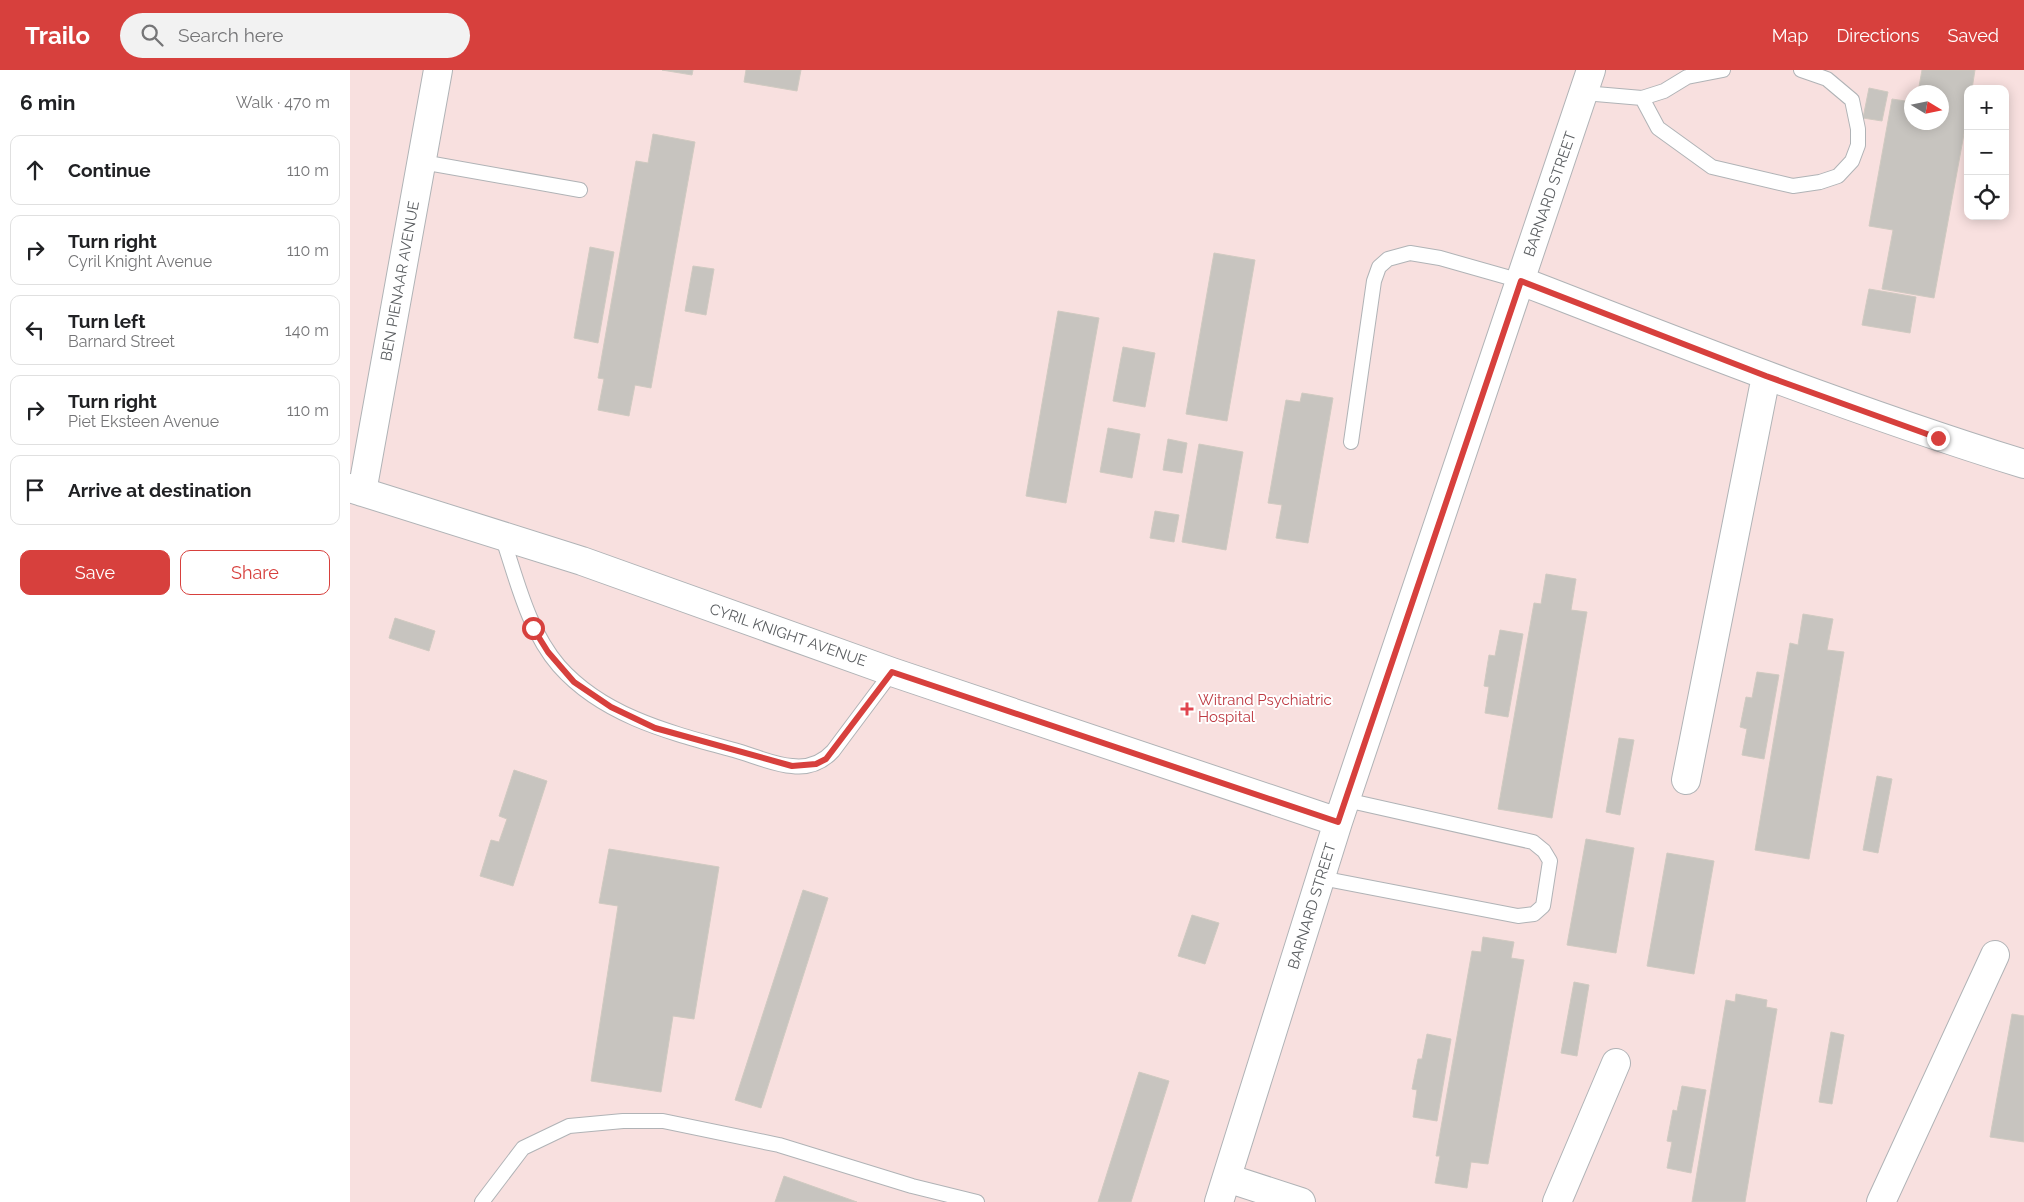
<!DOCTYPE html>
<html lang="en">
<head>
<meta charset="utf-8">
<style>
  :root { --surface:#fff; --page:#f2f2f2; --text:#202124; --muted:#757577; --line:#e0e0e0; --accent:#d7403d }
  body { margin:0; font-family:Raleway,sans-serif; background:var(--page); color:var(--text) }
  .controls { position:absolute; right:15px; top:15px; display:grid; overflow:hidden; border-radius:10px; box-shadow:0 2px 12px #0003 }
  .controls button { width:45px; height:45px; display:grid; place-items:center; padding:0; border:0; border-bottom:1px solid var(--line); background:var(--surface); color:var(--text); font:25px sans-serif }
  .compass { position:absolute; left:1554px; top:15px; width:45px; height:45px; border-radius:50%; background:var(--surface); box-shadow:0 2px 12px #0003; rotate:100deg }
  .stop { position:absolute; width:15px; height:15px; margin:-11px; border:4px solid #d7403d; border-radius:50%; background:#fff }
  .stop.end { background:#d7403d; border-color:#fff; box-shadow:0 1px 5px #0008 }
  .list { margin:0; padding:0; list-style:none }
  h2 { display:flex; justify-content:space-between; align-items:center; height:65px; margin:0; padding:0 20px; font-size:21px }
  h2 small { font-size:16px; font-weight:400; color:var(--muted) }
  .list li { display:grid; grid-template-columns:32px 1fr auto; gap:15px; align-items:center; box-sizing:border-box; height:70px; margin:0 10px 10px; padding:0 10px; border:1px solid var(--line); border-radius:10px }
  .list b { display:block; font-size:19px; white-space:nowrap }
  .list p { margin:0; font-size:16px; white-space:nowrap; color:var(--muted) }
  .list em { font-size:16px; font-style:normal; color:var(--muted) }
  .actions { display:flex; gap:10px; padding:15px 20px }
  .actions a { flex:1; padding:11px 0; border:1px solid var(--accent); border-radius:10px; text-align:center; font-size:18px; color:var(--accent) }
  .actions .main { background:var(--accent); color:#fff }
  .icon { flex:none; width:28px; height:28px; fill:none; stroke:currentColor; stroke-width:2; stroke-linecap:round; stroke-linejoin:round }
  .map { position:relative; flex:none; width:1674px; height:1132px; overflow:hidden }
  header { display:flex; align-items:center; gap:30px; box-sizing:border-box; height:70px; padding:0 25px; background:var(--accent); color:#fff }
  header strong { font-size:24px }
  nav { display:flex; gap:28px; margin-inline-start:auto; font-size:18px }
  .search { width:350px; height:45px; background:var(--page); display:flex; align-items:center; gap:12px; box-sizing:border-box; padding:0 18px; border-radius:28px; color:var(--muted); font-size:19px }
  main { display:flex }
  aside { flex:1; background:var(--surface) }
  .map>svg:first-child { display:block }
  .medical { fill:#f8e0df; fill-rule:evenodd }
  .building { fill:#c7c4bf; stroke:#d0cac1 }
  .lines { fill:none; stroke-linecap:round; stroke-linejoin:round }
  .lane-casing { stroke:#b0b3b6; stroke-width:16 }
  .street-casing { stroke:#b0b3b6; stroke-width:30 }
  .lane { stroke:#fff; stroke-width:14 }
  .street { stroke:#fff; stroke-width:28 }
  .route { stroke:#d7403d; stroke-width:6 }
  .health-dot { fill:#e0444e; stroke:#fff; stroke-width:2 }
  .labels { text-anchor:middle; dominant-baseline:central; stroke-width:4; stroke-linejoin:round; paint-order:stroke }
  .street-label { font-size:15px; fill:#5b5e61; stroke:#fff }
  .health-label { font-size:15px; fill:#be3a42; stroke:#fff; text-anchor:start }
</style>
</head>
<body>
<header>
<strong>Trailo</strong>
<div class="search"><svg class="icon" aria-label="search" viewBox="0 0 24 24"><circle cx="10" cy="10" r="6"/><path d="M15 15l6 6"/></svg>Search here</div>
<nav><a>Map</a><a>Directions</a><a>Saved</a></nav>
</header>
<main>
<aside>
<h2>6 min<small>Walk · 470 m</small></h2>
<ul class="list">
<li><svg class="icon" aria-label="ahead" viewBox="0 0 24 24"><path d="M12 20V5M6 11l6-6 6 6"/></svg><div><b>Continue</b></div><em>110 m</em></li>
<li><svg class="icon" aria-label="right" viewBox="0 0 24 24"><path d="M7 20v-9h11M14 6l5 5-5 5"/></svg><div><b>Turn right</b><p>Cyril Knight Avenue</p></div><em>110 m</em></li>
<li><svg class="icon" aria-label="left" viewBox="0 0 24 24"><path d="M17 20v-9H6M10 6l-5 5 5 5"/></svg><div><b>Turn left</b><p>Barnard Street</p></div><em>140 m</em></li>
<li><svg class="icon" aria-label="right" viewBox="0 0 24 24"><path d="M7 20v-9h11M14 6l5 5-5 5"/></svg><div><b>Turn right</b><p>Piet Eksteen Avenue</p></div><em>110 m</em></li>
<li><svg class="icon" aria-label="arrive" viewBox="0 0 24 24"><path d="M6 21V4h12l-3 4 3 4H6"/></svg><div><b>Arrive at destination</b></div></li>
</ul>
<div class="actions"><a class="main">Save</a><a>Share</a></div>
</aside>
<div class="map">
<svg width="1674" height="1132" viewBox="0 0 1674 1132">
  <rect width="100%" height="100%" fill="#ece9e2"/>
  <!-- medical -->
  <path class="medical" d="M 0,0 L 1674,0 L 1674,1132 L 0,1132 ZM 1618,19 L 1655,19 L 1655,146 L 1618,146 ZM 1562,22 L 1592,22 L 1592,52 L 1562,52 Z"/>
  <!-- building -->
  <path class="building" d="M 312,0 L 343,0 L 342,5 Z
    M 396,0 L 451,0 L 447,21 L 394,12 Z
    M 1572,0 L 1625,0 L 1622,19 L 1618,19 L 1618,42 L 1584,228 L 1532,219 L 1543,160 L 1519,156 L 1542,29 L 1562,32 L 1562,52 L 1592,52 L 1592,22 L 1568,22 Z
    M 1519,18 L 1538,22 L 1532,51 L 1513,48 Z
    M 303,64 L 345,72 L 301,318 L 285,315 L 279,346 L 248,340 L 254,309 L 248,308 L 286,91 L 298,93 Z
    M 240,177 L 264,182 L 248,273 L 224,268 Z
    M 864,183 L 905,190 L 877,351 L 836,344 Z
    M 343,196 L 364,199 L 356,245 L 335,241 Z
    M 1519,219 L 1566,227 L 1560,263 L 1512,255 Z
    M 708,241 L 749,248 L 716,433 L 676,426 Z
    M 773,277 L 805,283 L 795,337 L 763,331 Z
    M 952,323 L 983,328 L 958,473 L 926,468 L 932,435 L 918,433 L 936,330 L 950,332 Z
    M 758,358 L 790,364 L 782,408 L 750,402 Z
    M 818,369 L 837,373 L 832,403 L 813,400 Z
    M 849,374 L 893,382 L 876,480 L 832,472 Z
    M 805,441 L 829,445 L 824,472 L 800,468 Z
    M 1196,504 L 1226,509 L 1221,540 L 1237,542 L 1202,748 L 1148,739 L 1184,533 L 1191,534 Z
    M 1453,544 L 1483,549 L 1477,580 L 1494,582 L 1459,789 L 1405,780 L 1440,573 L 1448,575 Z
    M 45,548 L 85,561 L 79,581 L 39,568 Z
    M 1150,560 L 1173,564 L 1158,647 L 1135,643 L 1139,617 L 1134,616 L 1139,585 L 1145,586 Z
    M 1407,602 L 1429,605 L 1414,689 L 1392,685 L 1397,659 L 1390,657 L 1396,627 L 1402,628 Z
    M 1269,668 L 1284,670 L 1270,745 L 1256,742 Z
    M 164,700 L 197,711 L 163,816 L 130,806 L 141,770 L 149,772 L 157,749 L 149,746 Z
    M 1527,706 L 1542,709 L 1528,783 L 1513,780 Z
    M 1236,769 L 1284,778 L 1266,883 L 1217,875 Z
    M 259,779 L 369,797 L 344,949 L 323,946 L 311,1022 L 241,1011 L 268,836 L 249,833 Z
    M 1317,783 L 1364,791 L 1344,904 L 1297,896 Z
    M 453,820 L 478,828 L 411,1038 L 385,1030 Z
    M 842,845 L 869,853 L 855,894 L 828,886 Z
    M 1133,867 L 1164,872 L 1161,888 L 1174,890 L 1138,1094 L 1121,1092 L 1117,1118 L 1085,1113 L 1090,1086 L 1086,1086 L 1122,881 L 1131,882 Z
    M 1224,912 L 1239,915 L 1227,986 L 1211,983 Z
    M 1386,924 L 1417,930 L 1416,937 L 1427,939 L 1395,1132 L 1342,1132 L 1376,930 L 1385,932 Z
    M 1662,944 L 1674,946 L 1674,1072 L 1640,1067 Z
    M 1481,962 L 1494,965 L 1482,1034 L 1469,1032 Z
    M 1077,964 L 1101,969 L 1087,1051 L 1063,1047 L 1067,1020 L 1062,1019 L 1068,989 L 1072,989 Z
    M 789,1002 L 819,1011 L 781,1132 L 748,1132 Z
    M 1332,1016 L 1356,1020 L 1341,1103 L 1317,1098 L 1322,1072 L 1317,1071 L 1323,1040 L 1327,1041 Z
    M 434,1106 L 507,1132 L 425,1132 Z"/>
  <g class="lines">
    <!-- lane casing -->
    <g class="lane-casing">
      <path id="lane" d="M 1234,23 L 1292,28 L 1314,21 L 1337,7 L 1373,0
        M 1292,28 L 1308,58 L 1362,97 L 1443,116 L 1470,112 L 1488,106 L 1502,91 L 1508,75 L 1508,59 L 1502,30 L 1477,9 L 1451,0
        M 72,92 L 230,120
        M 1001,372 L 1024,211 L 1029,197 L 1038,189 L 1060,183 L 1090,188 L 1171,211
        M 152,466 C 167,510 178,560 209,596 C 254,647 322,663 384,680 C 402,685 424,695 442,696 C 458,698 472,693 483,681 L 542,602
        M 971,808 L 1168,846 L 1184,844 L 1193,836 L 1200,791 L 1194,781 L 1183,772 L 996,730
        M 132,1132 L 173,1078 L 219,1056 L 273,1051 L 313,1051 L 429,1075 L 562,1116 L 627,1132"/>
    </g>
    <!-- street casing -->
    <g class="street-casing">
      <path id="street" d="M 1171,211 C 1338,276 1503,341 1674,394
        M 0,418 L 232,491 L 542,602 L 988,752
        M 12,422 L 88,0
        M 1336,710 L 1416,306
        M 877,1108 L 951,1132
        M 869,1132 L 988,752 L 1241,0
        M 1207,1132 L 1266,993
        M 1531,1132 L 1645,885"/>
    </g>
    <!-- lane -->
    <use href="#lane" class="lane"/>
    <!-- street -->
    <use href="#street" class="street"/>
  </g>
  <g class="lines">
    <!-- route -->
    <path class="route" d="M 183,558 L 198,582 L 224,612 L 261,637 L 305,658 L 442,696 L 466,694 L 476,689 L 542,602 L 988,752 L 1171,211 L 1416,306 L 1588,368"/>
  </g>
  <!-- markers -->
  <path class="health-dot" d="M834.5 631.5h5v5h5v5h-5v5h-5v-5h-5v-5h5z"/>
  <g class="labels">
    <!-- street labels -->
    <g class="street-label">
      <text transform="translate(1200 124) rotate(-71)">BARNARD STREET</text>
      <text transform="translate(50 211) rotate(-80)">BEN PIENAAR AVENUE</text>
      <text transform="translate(438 565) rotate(19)">CYRIL KNIGHT AVENUE</text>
      <text transform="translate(962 836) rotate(-73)">BARNARD STREET</text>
    </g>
    <!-- health labels -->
    <g class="health-label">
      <text x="848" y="630">Witrand Psychiatric<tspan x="848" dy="17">Hospital</tspan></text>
    </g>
  </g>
</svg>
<div class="controls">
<button>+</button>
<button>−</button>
<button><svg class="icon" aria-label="locate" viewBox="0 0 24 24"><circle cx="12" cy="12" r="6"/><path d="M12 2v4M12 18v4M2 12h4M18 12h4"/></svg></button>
</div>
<svg class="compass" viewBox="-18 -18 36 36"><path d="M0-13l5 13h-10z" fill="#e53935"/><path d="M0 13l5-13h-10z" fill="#757577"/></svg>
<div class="stop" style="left:183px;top:558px"></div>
<div class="stop end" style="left:1588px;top:368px"></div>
</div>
</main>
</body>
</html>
